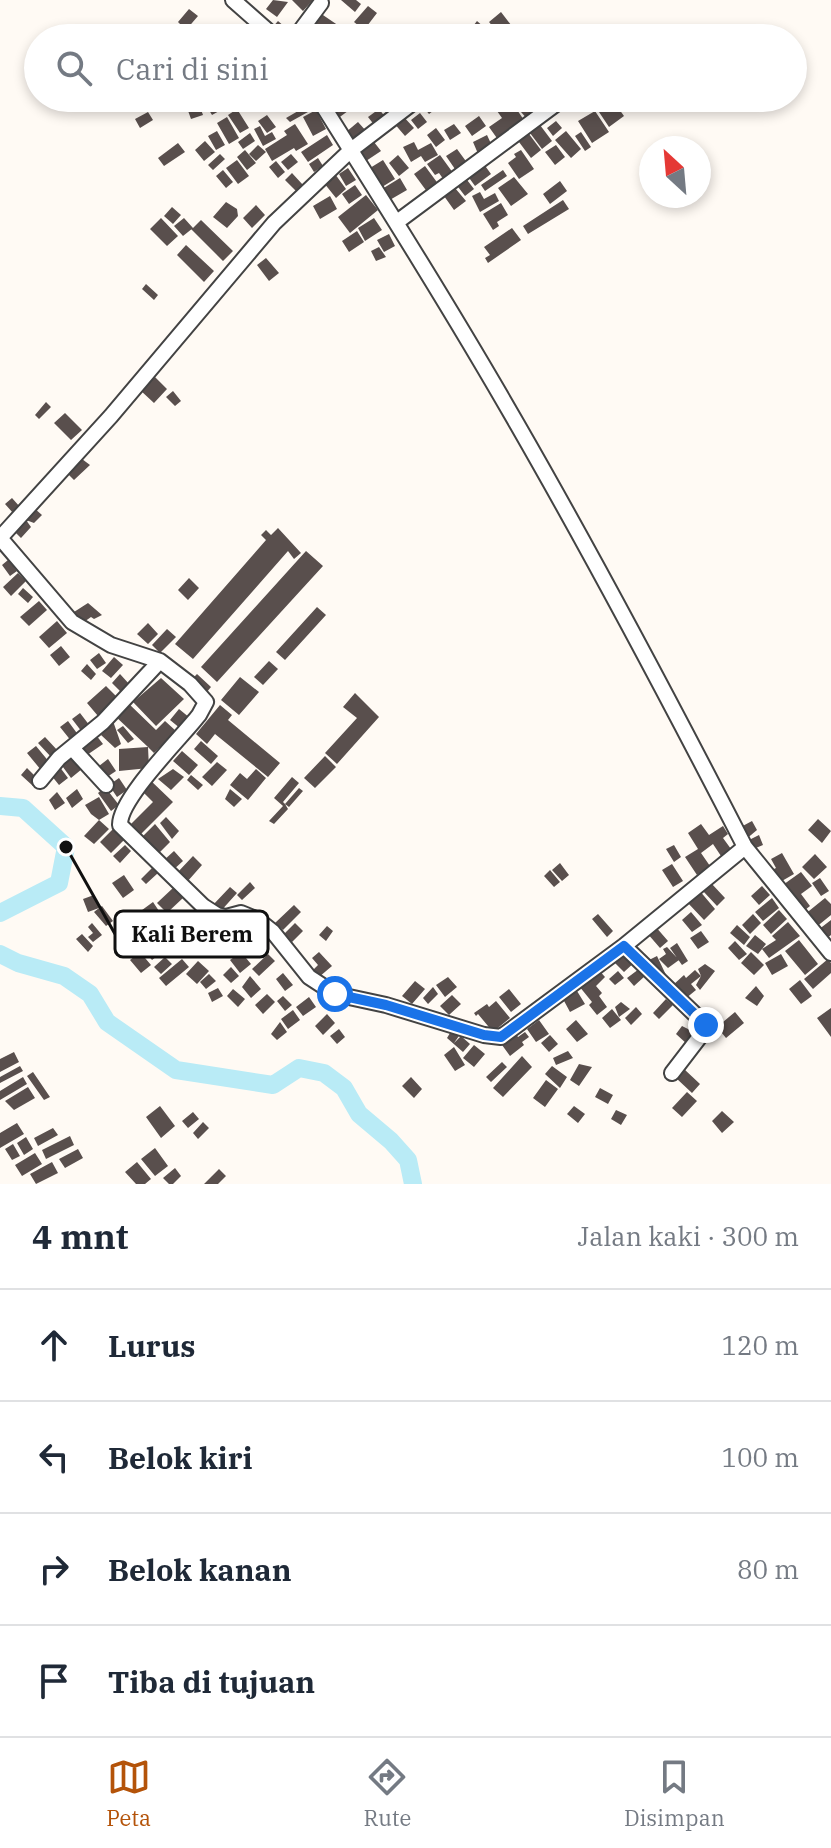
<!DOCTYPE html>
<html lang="id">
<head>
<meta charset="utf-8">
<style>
  :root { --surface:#fff; --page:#f6f6f7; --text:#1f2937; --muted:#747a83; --line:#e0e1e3; --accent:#b45309 }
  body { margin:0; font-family:"IBM Plex Serif",serif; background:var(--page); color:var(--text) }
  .compass { position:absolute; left:639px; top:136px; width:72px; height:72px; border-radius:50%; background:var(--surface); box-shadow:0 4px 12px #0003; rotate:334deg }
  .stop { position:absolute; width:24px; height:24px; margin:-18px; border:6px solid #1a73e8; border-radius:50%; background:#fff }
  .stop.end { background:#1a73e8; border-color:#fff; box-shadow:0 2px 8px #0008 }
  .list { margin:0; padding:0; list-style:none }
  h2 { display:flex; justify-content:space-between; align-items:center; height:104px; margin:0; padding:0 32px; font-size:34px }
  h2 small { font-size:26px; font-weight:400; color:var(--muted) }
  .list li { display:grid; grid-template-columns:52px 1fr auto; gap:24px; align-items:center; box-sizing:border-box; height:112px; padding:0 32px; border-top:2px solid var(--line) }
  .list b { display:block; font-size:30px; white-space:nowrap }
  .list em { font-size:26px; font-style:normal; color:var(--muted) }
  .icon { flex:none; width:44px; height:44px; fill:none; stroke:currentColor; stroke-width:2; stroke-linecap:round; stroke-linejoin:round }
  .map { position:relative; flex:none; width:831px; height:1184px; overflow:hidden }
  .search { position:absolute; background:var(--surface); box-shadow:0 4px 12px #0003; left:24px; right:24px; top:24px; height:88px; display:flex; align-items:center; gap:20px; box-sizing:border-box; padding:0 28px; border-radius:44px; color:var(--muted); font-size:30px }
  .sheet { height:552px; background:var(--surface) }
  nav { display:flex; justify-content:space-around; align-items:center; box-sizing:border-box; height:112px; border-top:2px solid var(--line); background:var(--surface); font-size:22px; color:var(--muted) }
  nav a { display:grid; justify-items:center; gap:4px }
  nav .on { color:var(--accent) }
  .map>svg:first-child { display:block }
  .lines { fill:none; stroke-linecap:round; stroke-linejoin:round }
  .river { stroke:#b9ebf6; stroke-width:18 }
  .building { fill:#594f4d }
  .minor-casing { stroke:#434343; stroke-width:18 }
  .minor { stroke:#fff; stroke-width:14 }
  .route { stroke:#1a73e8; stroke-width:10 }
  .leader { fill:none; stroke:#101010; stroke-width:3 }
  .callout-dot { fill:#101010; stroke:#fff; stroke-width:3 }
  .callout { fill:#fff; stroke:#101010; stroke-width:3 }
  .callout-label { font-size:22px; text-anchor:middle; font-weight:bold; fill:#101010 }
</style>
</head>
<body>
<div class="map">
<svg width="831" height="1184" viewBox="0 0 831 1184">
  <rect width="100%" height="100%" fill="#fffaf4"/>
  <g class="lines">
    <!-- river -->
    <path class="river" d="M 0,806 L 23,808 L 66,847 L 59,883 L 0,913
      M 0,954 L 18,963 L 64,976 L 90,994 L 107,1022 L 176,1070 L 273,1085 L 299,1068 L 324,1073 L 344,1088 L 359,1114 L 391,1141 L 408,1160 L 413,1184"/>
  </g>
  <!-- building -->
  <path class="building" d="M 273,0 L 288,2 L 277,17 L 266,9 Z
    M 292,0 L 313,0 L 303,11 Z
    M 341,0 L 356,0 L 361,4 L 355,12 Z
    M 368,6 L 377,13 L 364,30 L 354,22 Z
    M 189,9 L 198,16 L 186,30 L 178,22 Z
    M 501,12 L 511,25 L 499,34 L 489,22 Z
    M 320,13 L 342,28 L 336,38 L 315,38 L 321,29 L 313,23 Z
    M 278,21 L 293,34 L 289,38 L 281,38 L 271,29 Z
    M 477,21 L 485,28 L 477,37 L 470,30 Z
    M 166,24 L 176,36 L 157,38 L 154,34 Z
    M 237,26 L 248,38 L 225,38 Z
    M 212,98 L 226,98 L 230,105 L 212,115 L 204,102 Z
    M 284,98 L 302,98 L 280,111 L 276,103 Z
    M 336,98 L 348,111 L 337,119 L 326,106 Z
    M 347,98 L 380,98 L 374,104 L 370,99 L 357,109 Z
    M 424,98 L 429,98 L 437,108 L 429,114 L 419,102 Z
    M 511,101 L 526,123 L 499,141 L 489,127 L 502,118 L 497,111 Z
    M 535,102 L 541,110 L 528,120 L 521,112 Z
    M 614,102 L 624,116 L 609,127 L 599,112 Z
    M 199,104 L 203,115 L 191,119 L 187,108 Z
    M 305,107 L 308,112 L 290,122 L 286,118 Z
    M 237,109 L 249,128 L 240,133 L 228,115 Z
    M 379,109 L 386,118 L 375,126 L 368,117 Z
    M 316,110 L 326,129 L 313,136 L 303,117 Z
    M 595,111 L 609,132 L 592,143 L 578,121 Z
    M 148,112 L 153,120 L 140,128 L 135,119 Z
    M 420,113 L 427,122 L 418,129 L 411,120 Z
    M 267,115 L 276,127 L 267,133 L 258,121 Z
    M 402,115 L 414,128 L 405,136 L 393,122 Z
    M 479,116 L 486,126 L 472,136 L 465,126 Z
    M 227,117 L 239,138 L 229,144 L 217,123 Z
    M 556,121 L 562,128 L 553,136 L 547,128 Z
    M 358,122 L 367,132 L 354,143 L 346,132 Z
    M 295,124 L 308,144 L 296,151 L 294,148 L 272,161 L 265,149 L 287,135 L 284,131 Z
    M 454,124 L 461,133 L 450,140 L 444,130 Z
    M 540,125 L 552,141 L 542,149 L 530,133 Z
    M 260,126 L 265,136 L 272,132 L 276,139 L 263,146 L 254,129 Z
    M 436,128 L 445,140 L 436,147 L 427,135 Z
    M 217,131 L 225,145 L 216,150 L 208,136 Z
    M 566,131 L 581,149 L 571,158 L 555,140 Z
    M 581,132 L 591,147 L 585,151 L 575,136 Z
    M 250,133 L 255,141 L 243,149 L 238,142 Z
    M 529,134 L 541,150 L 531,158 L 519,142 Z
    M 327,135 L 333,145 L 308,162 L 301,152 Z
    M 487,135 L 493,148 L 479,156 L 473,142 Z
    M 205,141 L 215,152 L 204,161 L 195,150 Z
    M 374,142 L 381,151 L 366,161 L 359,152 Z
    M 414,142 L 418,150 L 431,143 L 438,155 L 425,162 L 421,156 L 411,162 L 403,147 Z
    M 178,143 L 185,152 L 164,166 L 158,158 Z
    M 258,145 L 266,152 L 256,161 L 249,154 Z
    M 556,145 L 565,157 L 555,165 L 545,152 Z
    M 457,149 L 468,164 L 457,172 L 446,156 Z
    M 245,150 L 256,163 L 247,170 L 237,157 Z
    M 521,150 L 534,169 L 519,179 L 508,163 L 516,157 L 514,154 Z
    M 220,154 L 225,159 L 213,170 L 208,165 Z
    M 291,154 L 298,162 L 288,170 L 281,162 Z
    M 398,155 L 409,168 L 399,176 L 389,163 Z
    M 440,155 L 456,177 L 446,183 L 439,173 L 435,175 L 427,164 Z
    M 318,158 L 323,166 L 314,172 L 309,164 Z
    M 237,160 L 249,176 L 238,184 L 226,168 Z
    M 383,160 L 395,179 L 382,187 L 370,168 Z
    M 276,161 L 285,172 L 278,178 L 269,167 Z
    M 483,163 L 491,174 L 475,186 L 467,175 Z
    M 425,166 L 439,185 L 428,193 L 414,174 Z
    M 348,168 L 356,180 L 346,186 L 339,174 Z
    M 223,170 L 233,182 L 226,188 L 216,176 Z
    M 503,170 L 507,176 L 485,191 L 481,185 Z
    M 292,173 L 303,185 L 296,191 L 285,180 Z
    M 335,174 L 346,189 L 336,198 L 324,183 Z
    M 464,176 L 474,189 L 465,196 L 455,183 Z
    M 514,177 L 528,194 L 511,206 L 498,188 Z
    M 400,178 L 407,190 L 388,201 L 382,189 Z
    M 560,181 L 567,191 L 550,204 L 543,194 Z
    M 355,185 L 362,195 L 349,204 L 342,194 Z
    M 455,188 L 466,201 L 454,210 L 444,196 Z
    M 480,192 L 484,199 L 495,193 L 499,201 L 480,212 L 472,196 Z
    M 366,195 L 378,210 L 350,233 L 338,217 Z
    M 330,196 L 337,209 L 320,219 L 313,206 Z
    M 563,200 L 569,209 L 528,234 L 523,226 Z
    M 226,202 L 237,209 L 238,216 L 227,228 L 213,217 Z
    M 501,203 L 508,215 L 497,222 L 499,226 L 493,230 L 483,214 Z
    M 256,205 L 265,215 L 252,228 L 243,218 Z
    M 172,207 L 181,215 L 173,224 L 164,216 Z
    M 161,218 L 178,236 L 167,246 L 150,229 Z
    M 184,218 L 193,228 L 201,220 L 233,251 L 223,261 L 191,229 L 193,228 L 183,236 L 174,226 Z
    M 374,218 L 382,230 L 365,241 L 358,228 Z
    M 512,228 L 521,240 L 488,263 L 485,258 L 490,255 L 484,247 Z
    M 357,231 L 364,242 L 349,252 L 342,241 Z
    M 389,234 L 395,246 L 384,252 L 377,240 Z
    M 186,245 L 214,271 L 204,282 L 177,255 Z
    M 379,247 L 386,257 L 376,261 L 371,251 Z
    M 266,258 L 279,273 L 269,281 L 257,265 Z
    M 146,284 L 158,295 L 154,300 L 142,289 Z
    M 154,376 L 167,389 L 154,403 L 140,390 Z
    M 173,391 L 181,401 L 175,406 L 166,397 Z
    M 46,402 L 51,407 L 39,419 L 35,415 Z
    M 65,413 L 82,430 L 71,440 L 54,423 Z
    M 82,459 L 90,465 L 74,480 L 68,474 Z
    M 12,498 L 20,507 L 13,513 L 5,504 Z
    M 34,508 L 42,515 L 34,523 L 26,520 L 31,527 L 21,538 L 14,531 Z
    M 278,528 L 301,553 L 294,559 L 288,551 L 193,659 L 175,644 L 266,540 L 261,535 L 266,530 L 271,535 Z
    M 306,551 L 323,566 L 217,682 L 201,667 Z
    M 8,560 L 17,571 L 10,576 L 2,565 Z
    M 18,573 L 26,581 L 11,596 L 3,587 Z
    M 189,578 L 199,588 L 188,600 L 178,590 Z
    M 23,588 L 33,597 L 28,603 L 18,594 Z
    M 39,601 L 47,610 L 29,626 L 20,617 Z
    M 88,603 L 102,615 L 94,619 L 91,617 L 84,622 L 74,612 Z
    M 317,607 L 326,615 L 285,660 L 276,652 Z
    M 57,621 L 67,633 L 49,648 L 39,637 Z
    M 148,623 L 158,634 L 148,644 L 137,634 Z
    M 167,629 L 176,637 L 160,653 L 152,645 Z
    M 61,646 L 70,657 L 59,666 L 50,655 Z
    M 99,653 L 106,663 L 97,669 L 90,660 Z
    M 114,657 L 123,665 L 111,678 L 102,671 Z
    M 269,661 L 278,669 L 263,685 L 254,677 Z
    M 87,664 L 96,674 L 91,680 L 81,671 Z
    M 120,674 L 130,685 L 122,693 L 112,683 Z
    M 197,674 L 211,687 L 206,693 L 191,680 Z
    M 240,677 L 259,692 L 239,715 L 221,700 Z
    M 161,678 L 184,699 L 156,726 L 133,702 Z
    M 106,686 L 118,698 L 98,716 L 87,703 Z
    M 355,693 L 379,717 L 337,764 L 325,753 L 357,718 L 343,707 Z
    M 128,703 L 156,730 L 165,721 L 176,731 L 154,753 L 148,747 L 149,768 L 119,771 L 119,749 L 148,747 L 115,716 Z
    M 220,705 L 232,715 L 228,720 L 280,763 L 268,777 L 215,734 L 207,744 L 196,734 Z
    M 179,709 L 190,718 L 181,729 L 170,720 Z
    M 80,713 L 90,726 L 82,732 L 72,719 Z
    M 68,721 L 79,736 L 72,742 L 60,727 Z
    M 113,721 L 121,744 L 115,748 L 101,735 Z
    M 123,726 L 134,739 L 128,743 L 117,730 Z
    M 96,735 L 103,744 L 87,755 L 80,746 Z
    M 45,737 L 59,752 L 52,758 L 38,743 Z
    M 201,741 L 218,756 L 211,764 L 194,749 Z
    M 36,746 L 50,763 L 41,770 L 27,753 Z
    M 182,751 L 198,765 L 189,775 L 173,761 Z
    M 71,755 L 82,769 L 71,778 L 60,763 Z
    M 325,756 L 336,767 L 315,788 L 304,778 Z
    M 108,759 L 116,771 L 107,777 L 99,766 Z
    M 217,762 L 227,770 L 212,786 L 202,777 Z
    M 59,766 L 68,778 L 59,785 L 51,775 Z
    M 27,768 L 36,777 L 33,786 L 21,775 Z
    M 173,769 L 184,777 L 171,790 L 158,779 Z
    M 256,769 L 266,778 L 248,800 L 230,785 L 240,773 L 247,779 Z
    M 191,775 L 203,785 L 198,790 L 187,780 Z
    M 292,777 L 299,783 L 283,802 L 285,804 L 299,788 L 303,791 L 289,807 L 285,804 L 288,809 L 274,824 L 269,821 L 283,806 L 274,798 Z
    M 119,778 L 127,790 L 117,797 L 109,785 Z
    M 149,779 L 173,802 L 138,837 L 128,827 L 153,802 L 140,789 Z
    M 105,787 L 119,805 L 111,811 L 98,793 Z
    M 77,789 L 83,799 L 72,808 L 66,798 Z
    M 230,789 L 242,799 L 234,807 L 225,799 Z
    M 57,792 L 65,803 L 55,810 L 49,800 Z
    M 99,797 L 109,814 L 99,820 L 91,814 L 85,805 Z
    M 166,817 L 179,831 L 172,839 L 160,823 Z
    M 818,819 L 831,831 L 822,843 L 808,830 Z
    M 99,820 L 109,829 L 94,844 L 84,836 Z
    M 752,821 L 757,830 L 745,840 L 739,828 Z
    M 155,824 L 170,842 L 159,853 L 142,837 Z
    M 701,824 L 709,835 L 723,826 L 728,834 L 723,838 L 731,849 L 721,856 L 713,844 L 701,853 L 710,866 L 697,875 L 685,857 L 698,849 L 688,833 Z
    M 114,828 L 125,839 L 111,853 L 100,842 Z
    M 759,835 L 763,845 L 751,850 L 747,841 Z
    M 125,845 L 131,851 L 120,863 L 113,856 Z
    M 674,845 L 681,857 L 674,862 L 666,849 Z
    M 174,851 L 183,861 L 172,871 L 163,861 Z
    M 782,853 L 794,874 L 775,885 L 768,872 L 776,868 L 771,859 Z
    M 815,854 L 827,867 L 814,879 L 802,867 Z
    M 193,856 L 202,865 L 187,882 L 177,873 Z
    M 560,863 L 569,875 L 562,881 L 552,870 Z
    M 672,864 L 683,881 L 673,887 L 662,870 Z
    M 152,868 L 158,873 L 146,884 L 141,879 Z
    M 550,870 L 560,882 L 554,887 L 544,876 Z
    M 801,872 L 812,886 L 801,894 L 810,906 L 800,914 L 780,887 Z
    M 124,875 L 134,890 L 123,898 L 112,883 Z
    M 820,878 L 829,891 L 821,896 L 812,883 Z
    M 250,882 L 255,888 L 242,900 L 237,895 Z
    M 711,883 L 725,898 L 717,906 L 703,891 Z
    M 762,886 L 770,895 L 759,905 L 751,896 Z
    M 174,887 L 184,897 L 167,913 L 157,903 Z
    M 230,887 L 237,893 L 219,913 L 212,906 Z
    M 699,890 L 715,909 L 704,920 L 687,902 Z
    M 94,895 L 99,908 L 102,906 L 113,921 L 106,926 L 94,912 L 99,908 L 88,912 L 83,899 Z
    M 772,898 L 779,908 L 763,921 L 755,912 Z
    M 825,898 L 831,904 L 831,915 L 815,928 L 804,915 Z
    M 153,902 L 161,914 L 153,920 L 149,916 L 143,920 L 138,913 Z
    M 294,905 L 301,912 L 283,930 L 275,923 Z
    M 779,910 L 787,919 L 771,934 L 763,925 Z
    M 691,912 L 702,925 L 692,932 L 682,920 Z
    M 598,914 L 613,931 L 607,937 L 592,919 Z
    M 753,914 L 761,923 L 750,934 L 742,925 Z
    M 831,920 L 831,935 L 826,939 L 818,930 Z
    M 788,922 L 800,936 L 769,958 L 762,949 L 776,940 L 772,936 Z
    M 92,923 L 102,935 L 93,942 L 88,937 L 93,933 L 88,927 Z
    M 295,923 L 303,931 L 292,942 L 284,934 Z
    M 737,925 L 750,937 L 744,945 L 730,933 Z
    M 327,926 L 333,931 L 326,941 L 319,935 Z
    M 655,926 L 668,941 L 660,948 L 647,933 Z
    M 701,931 L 709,942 L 698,949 L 690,938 Z
    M 82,934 L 93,946 L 88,952 L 76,939 Z
    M 755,935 L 766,944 L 758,954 L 746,946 Z
    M 212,938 L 222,948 L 212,958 L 202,948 Z
    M 799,940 L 818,964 L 805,975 L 785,951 Z
    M 151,941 L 161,953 L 152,960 L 142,948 Z
    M 735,941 L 747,954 L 739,960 L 728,948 Z
    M 677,943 L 688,961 L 682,965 L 670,948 Z
    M 667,947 L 679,960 L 668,968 L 659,959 L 666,954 L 663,949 Z
    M 626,950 L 636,961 L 624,972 L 613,961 Z
    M 140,952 L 151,965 L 141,973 L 130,960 Z
    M 241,952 L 251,964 L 240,973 L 230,960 Z
    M 319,952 L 332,966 L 319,977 L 313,970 L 318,965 L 312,958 Z
    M 751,952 L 764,965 L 754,975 L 741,963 Z
    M 268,954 L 275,961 L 259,976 L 252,969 Z
    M 781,954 L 788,966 L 772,975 L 765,963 Z
    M 657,956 L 666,975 L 661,978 L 647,961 Z
    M 165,957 L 172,964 L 161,974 L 154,967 Z
    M 182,959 L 189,967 L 166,986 L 159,978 Z
    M 828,959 L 831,963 L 831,973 L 813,989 L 804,979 Z
    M 198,961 L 209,971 L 197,984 L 186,974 Z
    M 705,964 L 715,971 L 700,990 L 696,985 L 701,976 L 691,984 L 696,990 L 685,999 L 673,985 L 684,975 L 686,978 L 695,970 L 701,976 L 698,969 Z
    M 231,967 L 239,976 L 231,983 L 223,975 Z
    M 598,969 L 605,977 L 596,986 L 602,993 L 599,996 L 607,1007 L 597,1015 L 589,1005 L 592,1002 L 579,986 Z
    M 639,969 L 645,976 L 634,986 L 627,978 Z
    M 618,971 L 624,978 L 615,985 L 609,979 Z
    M 283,973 L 293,985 L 285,991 L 276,979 Z
    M 209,974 L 216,981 L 206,989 L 200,982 Z
    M 250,976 L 261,989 L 251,998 L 242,987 Z
    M 448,977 L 457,987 L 445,997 L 436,985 Z
    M 800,980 L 812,996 L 801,1004 L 789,989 Z
    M 415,981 L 425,989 L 412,1004 L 402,996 Z
    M 756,986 L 764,996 L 757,1006 L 745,998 Z
    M 433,987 L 438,994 L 428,1004 L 423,998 Z
    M 218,988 L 223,996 L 212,1002 L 208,993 Z
    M 233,989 L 245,999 L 238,1007 L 227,996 Z
    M 509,989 L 521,1004 L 511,1012 L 499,997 Z
    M 577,991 L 585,1004 L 570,1012 L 563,999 Z
    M 267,994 L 275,1002 L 263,1014 L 255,1005 Z
    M 452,995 L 461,1004 L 449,1015 L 440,1006 Z
    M 283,996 L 292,1005 L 285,1011 L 277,1001 Z
    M 309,997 L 316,1007 L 303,1016 L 296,1007 Z
    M 666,999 L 673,1005 L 659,1019 L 653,1013 Z
    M 496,1001 L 510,1018 L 493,1032 L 478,1014 L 476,1016 L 474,1013 L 487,1004 L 489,1007 Z
    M 621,1002 L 630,1009 L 619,1017 L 615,1007 Z
    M 636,1007 L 642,1014 L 631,1025 L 625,1018 Z
    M 831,1008 L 831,1037 L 817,1018 Z
    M 612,1009 L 621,1020 L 610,1028 L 602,1018 Z
    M 293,1010 L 300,1020 L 288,1029 L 281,1019 Z
    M 735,1012 L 744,1023 L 726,1038 L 717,1027 Z
    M 327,1014 L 335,1023 L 323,1035 L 315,1026 Z
    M 539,1020 L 549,1034 L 536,1042 L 527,1029 Z
    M 576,1020 L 588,1034 L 577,1042 L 566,1029 Z
    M 280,1022 L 287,1032 L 277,1040 L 271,1034 Z
    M 682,1026 L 696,1033 L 687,1044 L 676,1034 Z
    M 453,1028 L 461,1033 L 454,1043 L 461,1036 L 470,1044 L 463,1052 L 447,1038 Z
    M 339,1029 L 345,1037 L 337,1044 L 330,1036 Z
    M 525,1032 L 529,1037 L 522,1042 L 524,1045 L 510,1056 L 502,1045 L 516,1034 L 518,1037 Z
    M 550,1035 L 558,1044 L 549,1052 L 541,1043 Z
    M 474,1045 L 485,1054 L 474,1067 L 463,1058 Z
    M 454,1047 L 465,1065 L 455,1071 L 444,1055 Z
    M 568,1051 L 573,1058 L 556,1065 L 553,1058 Z
    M 14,1052 L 19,1062 L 0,1072 L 0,1059 Z
    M 522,1056 L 532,1067 L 503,1097 L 493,1088 Z
    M 502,1062 L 507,1067 L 491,1082 L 486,1077 Z
    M 579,1064 L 592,1067 L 579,1086 L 570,1080 Z
    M 20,1066 L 23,1071 L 0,1083 L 0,1077 Z
    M 552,1066 L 567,1077 L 560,1088 L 545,1074 Z
    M 684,1069 L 700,1084 L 692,1093 L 676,1078 Z
    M 33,1072 L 50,1097 L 44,1100 L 27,1076 Z
    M 23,1077 L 27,1084 L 0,1100 L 0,1091 Z
    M 411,1077 L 422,1089 L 414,1098 L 402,1086 Z
    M 546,1080 L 558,1089 L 545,1107 L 533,1098 Z
    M 28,1087 L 35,1098 L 14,1110 L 5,1101 Z
    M 600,1088 L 613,1095 L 608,1104 L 595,1097 Z
    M 687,1092 L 697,1101 L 682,1117 L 672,1108 Z
    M 160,1106 L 175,1126 L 161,1138 L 146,1117 Z
    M 574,1106 L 585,1114 L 578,1123 L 567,1114 Z
    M 616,1110 L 627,1115 L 621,1125 L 611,1119 Z
    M 722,1111 L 734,1122 L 722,1133 L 712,1121 Z
    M 193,1112 L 199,1119 L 188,1128 L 182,1121 Z
    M 203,1122 L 209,1128 L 198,1139 L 193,1133 Z
    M 17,1123 L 24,1134 L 0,1148 L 0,1133 Z
    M 53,1128 L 58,1135 L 38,1146 L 34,1138 Z
    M 70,1136 L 74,1145 L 46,1159 L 42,1150 Z
    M 26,1137 L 33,1149 L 24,1155 L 17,1143 Z
    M 13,1144 L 20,1156 L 12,1160 L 5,1149 Z
    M 155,1148 L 168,1166 L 155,1176 L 141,1159 Z
    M 78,1149 L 83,1158 L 65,1168 L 59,1159 Z
    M 35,1153 L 42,1164 L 22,1176 L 15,1165 Z
    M 52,1162 L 58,1173 L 36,1184 L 30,1174 Z
    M 137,1162 L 151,1179 L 145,1184 L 136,1184 L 125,1172 Z
    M 175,1168 L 181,1176 L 173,1184 L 169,1184 L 163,1178 Z
    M 219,1169 L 226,1176 L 218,1184 L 204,1184 Z"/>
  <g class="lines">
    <!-- minor casing -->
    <g class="minor-casing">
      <path id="minor" d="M 233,0 L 276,38
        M 295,38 L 321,3
        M 487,38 L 494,35 L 498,38
        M 397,222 L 564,98
        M 0,538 L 111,416 L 274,223 L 351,150 L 419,98
        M 1,539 L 72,622 L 111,645 L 160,661 L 190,684 L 206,702 L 199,715 C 181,738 119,799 120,825 L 203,906 L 217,915 L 226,917 L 241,913 L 258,920 L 273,932 L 309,977 L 335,994 L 386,1005 L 484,1035 L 501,1037 L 624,946 L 745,847 C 672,705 597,563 517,424 C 454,314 386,206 318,98
        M 72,748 L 106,785
        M 40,781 L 59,758 L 103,722 L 160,661
        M 745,847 L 831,953
        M 624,946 L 706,1025 L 705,1030 L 672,1073"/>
    </g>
    <!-- minor -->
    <use href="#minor" class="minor"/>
  </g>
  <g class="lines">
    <!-- route -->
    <path class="route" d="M 335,994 L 386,1005 L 484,1035 L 501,1037 L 624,946 L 706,1025"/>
  </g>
  <!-- callouts -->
  <path class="leader" d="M66 847L115 934"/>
  <circle class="callout-dot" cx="66" cy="847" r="8"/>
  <rect class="callout" x="115" y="911" width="153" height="46" rx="8"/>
  <g class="callout-label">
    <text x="192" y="942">Kali Berem</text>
  </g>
</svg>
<svg class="compass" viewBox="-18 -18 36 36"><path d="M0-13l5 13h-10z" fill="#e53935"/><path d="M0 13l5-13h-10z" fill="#747a83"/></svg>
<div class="stop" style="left:335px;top:994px"></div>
<div class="stop end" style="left:706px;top:1025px"></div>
<div class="search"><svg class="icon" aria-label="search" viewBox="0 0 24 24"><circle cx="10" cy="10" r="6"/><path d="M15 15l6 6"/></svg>Cari di sini</div>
</div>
<section class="sheet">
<h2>4 mnt<small>Jalan kaki · 300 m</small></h2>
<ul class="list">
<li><svg class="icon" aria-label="ahead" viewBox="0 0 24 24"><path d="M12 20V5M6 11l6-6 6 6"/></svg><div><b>Lurus</b></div><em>120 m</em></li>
<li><svg class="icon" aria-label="left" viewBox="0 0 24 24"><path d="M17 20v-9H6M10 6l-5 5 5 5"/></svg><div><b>Belok kiri</b></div><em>100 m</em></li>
<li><svg class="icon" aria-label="right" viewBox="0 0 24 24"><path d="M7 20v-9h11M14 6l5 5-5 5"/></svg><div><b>Belok kanan</b></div><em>80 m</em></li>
<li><svg class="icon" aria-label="arrive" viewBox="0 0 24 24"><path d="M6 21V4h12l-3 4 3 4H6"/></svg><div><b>Tiba di tujuan</b></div></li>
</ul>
</section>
<nav>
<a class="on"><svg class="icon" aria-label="map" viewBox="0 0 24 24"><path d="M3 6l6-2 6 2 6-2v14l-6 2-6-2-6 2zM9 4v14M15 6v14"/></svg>Peta</a>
<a><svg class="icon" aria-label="directions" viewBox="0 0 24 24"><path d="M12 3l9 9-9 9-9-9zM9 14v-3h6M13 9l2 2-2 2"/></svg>Rute</a>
<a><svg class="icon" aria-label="saved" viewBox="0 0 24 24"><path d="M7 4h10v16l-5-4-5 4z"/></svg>Disimpan</a>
</nav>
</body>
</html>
